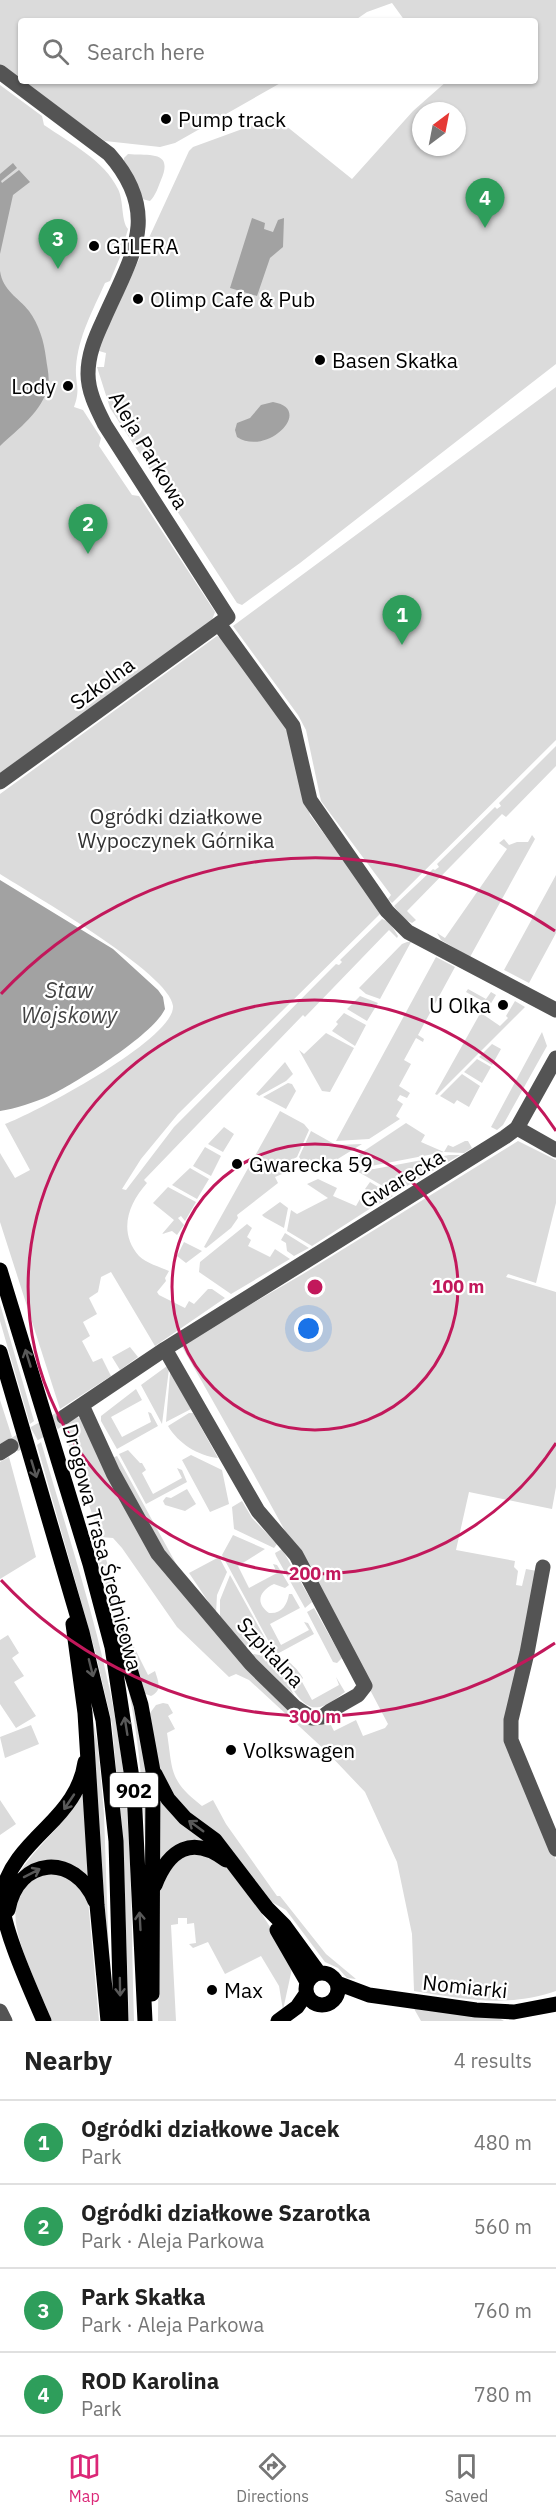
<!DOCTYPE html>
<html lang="en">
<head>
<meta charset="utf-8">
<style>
  :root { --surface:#fff; --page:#f6f6f6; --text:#222; --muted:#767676; --line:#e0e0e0; --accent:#db2777 }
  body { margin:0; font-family:"IBM Plex Sans",sans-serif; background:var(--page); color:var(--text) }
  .compass { position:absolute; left:412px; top:102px; width:54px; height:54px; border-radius:50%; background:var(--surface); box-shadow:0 2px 4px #0004; rotate:32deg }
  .you { position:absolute; left:309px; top:1329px; width:21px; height:21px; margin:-15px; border:4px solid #fff; border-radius:50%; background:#1a73e8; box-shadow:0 0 0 9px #1a73e833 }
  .badge { display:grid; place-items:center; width:39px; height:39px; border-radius:50%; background:var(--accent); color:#fff; font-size:20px; font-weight:700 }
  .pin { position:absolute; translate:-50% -50px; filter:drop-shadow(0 2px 3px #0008) }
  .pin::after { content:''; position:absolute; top:32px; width:21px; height:18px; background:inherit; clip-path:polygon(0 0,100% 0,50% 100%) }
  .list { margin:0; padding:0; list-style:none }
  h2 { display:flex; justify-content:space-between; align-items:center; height:78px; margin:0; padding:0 24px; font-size:26px }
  h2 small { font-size:20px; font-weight:400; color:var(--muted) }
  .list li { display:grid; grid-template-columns:39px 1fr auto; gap:18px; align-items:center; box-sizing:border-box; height:84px; padding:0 24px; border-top:2px solid var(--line) }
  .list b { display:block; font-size:22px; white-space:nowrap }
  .list p { margin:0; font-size:20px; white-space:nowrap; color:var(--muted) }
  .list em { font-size:20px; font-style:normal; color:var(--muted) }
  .icon { flex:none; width:33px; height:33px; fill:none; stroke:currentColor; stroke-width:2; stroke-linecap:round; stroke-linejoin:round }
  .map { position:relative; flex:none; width:556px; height:2021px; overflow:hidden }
  .search { position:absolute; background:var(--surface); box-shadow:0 2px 4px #0004; left:18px; right:18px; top:18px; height:66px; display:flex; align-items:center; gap:15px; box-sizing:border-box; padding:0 21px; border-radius:6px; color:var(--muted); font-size:22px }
  .sheet { height:414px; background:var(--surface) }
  nav { display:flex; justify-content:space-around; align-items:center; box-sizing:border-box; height:84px; border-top:2px solid var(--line); background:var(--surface); font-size:16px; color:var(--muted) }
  nav a { display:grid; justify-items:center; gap:3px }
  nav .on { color:var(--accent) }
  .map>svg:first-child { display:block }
  .green { fill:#dbdbdb; fill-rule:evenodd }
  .water { fill:#a2a2a2 }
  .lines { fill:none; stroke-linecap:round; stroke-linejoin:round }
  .minor-tunnel { stroke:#d9d9d9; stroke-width:15; stroke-dasharray:15 8; stroke-linecap:butt }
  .minor { stroke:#545454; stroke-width:15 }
  .major { stroke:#000; stroke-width:15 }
  .oneway { stroke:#595959 }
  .ring { fill:none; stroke:#c2185b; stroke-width:3 }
  .poi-dot { fill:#000; stroke:#fff; stroke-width:2 }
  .labels { text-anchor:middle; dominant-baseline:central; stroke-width:4.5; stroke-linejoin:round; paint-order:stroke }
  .shield { fill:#fff; stroke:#4c4c4c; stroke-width:1.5 }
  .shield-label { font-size:20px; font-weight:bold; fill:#000 }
  .poi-label { font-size:21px; fill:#000; stroke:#fff; text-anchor:start }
  .street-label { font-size:21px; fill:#000; stroke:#fff }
  .park-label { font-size:21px; fill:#323232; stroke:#fff }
  .water-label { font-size:22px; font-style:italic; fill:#434343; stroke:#fff }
  .centre { fill:#c2185b; stroke:#fff; stroke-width:3 }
  .ring-label { font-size:18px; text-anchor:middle; font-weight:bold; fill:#c2185b; stroke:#fff; stroke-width:4.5; stroke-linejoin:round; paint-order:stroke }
</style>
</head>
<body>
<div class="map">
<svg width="556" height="2021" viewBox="0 0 556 2021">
  <rect width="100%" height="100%" fill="#fff"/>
  <!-- green -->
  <path class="green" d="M 0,0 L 556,0 L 556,364 L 300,563 L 242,605 L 237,603 L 110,408 L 97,367 L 104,367 L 106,353 L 99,351 L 100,344 L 189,151 L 193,147 L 275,117 L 352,179 L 413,111 L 447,81 L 535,81 L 535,21 L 405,21 L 392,3 L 367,12 L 354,21 L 21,21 L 21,81 L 0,66 ZM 421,111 L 457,111 L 457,147 L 421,147 Z
    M 21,81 L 284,81 L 175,143 L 160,147 L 105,141 Z
    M 0,85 L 42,116 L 44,125 C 70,143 104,160 118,189 C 124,201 121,221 128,229 L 120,257 L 110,281 L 105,283 C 93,310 78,337 76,367 C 75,384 81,388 74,407 L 83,410 L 101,438 L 99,446 L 132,495 L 139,496 L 215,612 L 212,620 L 0,773 Z
    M 128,154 C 149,156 174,150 161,180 C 158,187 156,195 150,201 L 142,199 L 124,163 L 124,158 Z
    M 556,387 L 556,740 L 392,903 L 388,899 L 391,895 L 321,801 L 306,730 L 298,715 L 233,626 Z
    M 217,636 L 223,639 L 287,728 L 310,815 L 382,912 L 178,1114 L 141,1159 L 122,1189 L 126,1190 L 174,1127 L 336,964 L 339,965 L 342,962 L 340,960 L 382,919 L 389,922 L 398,936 L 397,938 L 389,930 L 305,1017 L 303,1015 L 144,1180 L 147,1183 C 128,1204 118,1232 139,1256 C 146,1263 160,1267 169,1271 L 165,1278 L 166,1281 L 157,1292 L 159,1295 L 185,1308 L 189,1301 L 194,1304 L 208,1289 L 212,1289 L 225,1298 L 155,1346 L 111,1272 L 101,1277 L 98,1292 L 89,1298 L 97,1314 L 83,1322 L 90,1336 L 82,1341 L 93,1362 L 102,1358 L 111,1376 L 60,1409 L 0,1222 L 0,1153 L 15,1178 L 30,1170 L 5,1124 C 35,1113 175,1039 173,1006 C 171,974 30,893 0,874 L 0,794 Z
    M 556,746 L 556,766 L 506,817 L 502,814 L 407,911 L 416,920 L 412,923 L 404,919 L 394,906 L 433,869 L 435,870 L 439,867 L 437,864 L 495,807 L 497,809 L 501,806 L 499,803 Z
    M 532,835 L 535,839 L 470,957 L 441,940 L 437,933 L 445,938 L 507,849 L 499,843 L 504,839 L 509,845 L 517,842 L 528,842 Z
    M 556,875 L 556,933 L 529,983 L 504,970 Z
    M 407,942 L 411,942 L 380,999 L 366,994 L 359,988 L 402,944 Z
    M 436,957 L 455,967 L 418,1035 L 424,1039 L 423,1042 L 416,1038 L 404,1060 L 411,1064 L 399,1086 L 410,1093 L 407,1098 L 400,1095 L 397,1100 L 403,1104 L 396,1116 L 400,1119 L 369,1139 L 336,1141 Z
    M 468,989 L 486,999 L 491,992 L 496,995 L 484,1015 L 500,1026 L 508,1018 L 506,1016 L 515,1001 L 525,1007 L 437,1095 L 435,1094 L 486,1003 L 466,992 Z
    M 360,996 L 378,1003 L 367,1021 L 347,1009 Z
    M 344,1013 L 366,1025 L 355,1046 L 332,1031 L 338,1024 L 336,1022 Z
    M 542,1032 L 547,1046 L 503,1125 L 497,1130 L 491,1127 Z
    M 326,1033 L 354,1048 L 330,1092 L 322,1091 L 299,1050 L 304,1054 Z
    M 492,1044 L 501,1049 L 492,1065 L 479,1057 Z
    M 477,1059 L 491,1067 L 482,1083 L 464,1072 Z
    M 285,1062 L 293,1074 L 286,1081 L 259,1096 L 256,1094 Z
    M 462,1074 L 480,1086 L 469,1107 L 457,1100 L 454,1104 L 440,1096 Z
    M 288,1083 L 292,1084 L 296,1091 L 286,1109 L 263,1097 Z
    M 280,1111 L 304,1124 L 309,1130 L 297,1157 L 279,1167 L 282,1174 L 275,1177 L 278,1183 L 237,1215 L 238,1218 L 231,1228 L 206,1248 L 204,1247 Z
    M 406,1123 L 425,1135 L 421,1142 L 444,1152 L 448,1145 L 453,1147 L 465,1141 L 468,1141 L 472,1148 L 464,1153 L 444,1152 L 371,1166 L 348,1166 L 352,1159 Z
    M 224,1127 L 234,1134 L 223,1152 L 208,1144 Z
    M 311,1131 L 336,1145 L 362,1144 L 328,1165 L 324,1159 L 313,1165 L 310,1159 L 303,1163 L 299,1157 Z
    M 518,1141 L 556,1160 L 556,1203 L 536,1283 L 508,1274 L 506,1277 L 556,1292 L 556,1487 L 552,1509 L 469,1492 L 456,1550 L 515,1561 L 514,1567 L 518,1571 L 516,1585 L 522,1586 L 526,1569 L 537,1571 L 508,1743 L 556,1860 L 556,1991 C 507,2008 463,1999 414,1991 L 412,1934 L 397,1862 L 365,1792 L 327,1752 L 249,1680 L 236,1674 L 229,1677 L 177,1627 L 122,1548 L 113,1538 L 100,1537 L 62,1426 L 77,1417 L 82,1419 L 172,1577 L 321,1723 L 329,1721 L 334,1731 L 356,1720 L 363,1736 L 385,1728 L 388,1724 C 321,1596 253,1470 181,1345 L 303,1274 Z
    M 205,1147 L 221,1156 L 211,1176 L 193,1166 Z
    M 449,1155 L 460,1155 L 395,1193 L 355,1170 L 374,1169 Z
    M 190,1168 L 209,1179 L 197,1199 L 172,1185 Z
    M 318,1179 L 337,1188 L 333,1196 L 356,1206 L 360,1199 L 371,1208 L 312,1246 L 287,1231 L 291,1210 L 297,1214 L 328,1198 L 307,1184 Z
    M 370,1182 L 393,1196 L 377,1205 L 370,1200 L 370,1193 L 365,1189 Z
    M 168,1187 L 196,1202 L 185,1221 L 181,1216 L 178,1218 L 184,1225 L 177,1235 L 172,1231 L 162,1234 L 174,1220 L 153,1203 Z
    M 280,1202 L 288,1208 L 284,1228 L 264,1217 L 262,1215 Z
    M 247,1224 L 252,1228 L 247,1237 L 251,1240 L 248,1246 L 270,1257 L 275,1249 L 290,1259 L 231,1294 L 199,1272 L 200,1262 Z
    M 285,1233 L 309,1248 L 294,1256 L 287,1251 L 286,1243 L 281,1240 Z
    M 184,1242 L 202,1251 L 186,1263 L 177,1256 Z
    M 0,1304 L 34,1421 L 30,1424 L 0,1321 Z
    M 130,1347 L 138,1357 L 120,1370 L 112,1357 Z
    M 167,1366 L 169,1369 L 162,1424 L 141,1385 Z
    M 170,1373 L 172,1373 L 191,1409 L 166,1422 Z
    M 136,1389 L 142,1400 L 111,1417 L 122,1437 L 151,1422 L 148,1412 L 151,1413 L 158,1426 L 117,1449 L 101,1421 L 101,1416 Z
    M 0,1400 L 12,1437 L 0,1444 Z
    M 189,1413 L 193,1413 L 218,1458 C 198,1456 178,1443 168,1426 Z
    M 41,1442 C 70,1543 105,1644 120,1747 C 133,1837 131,1930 134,2021 L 129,2021 L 123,1844 L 112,1724 L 95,1651 L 37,1445 Z
    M 128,1450 L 140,1463 L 142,1463 L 146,1470 L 142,1473 L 153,1494 L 182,1478 L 177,1468 L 182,1470 L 187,1482 L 146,1504 L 119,1454 Z
    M 191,1455 L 222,1470 L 229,1504 L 210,1512 L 182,1460 Z
    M 117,1456 L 179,1569 L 173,1572 L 110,1459 Z
    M 9,1457 L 36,1557 L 0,1579 L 0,1462 Z
    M 187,1489 L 196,1504 L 185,1511 L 165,1505 L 163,1501 L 166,1497 L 171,1498 Z
    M 242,1501 L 252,1518 L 277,1544 L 274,1548 L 234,1529 L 232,1507 Z
    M 233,1535 L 265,1549 L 238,1566 L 249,1588 L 277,1573 L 273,1564 L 277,1565 L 289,1585 L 285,1588 L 274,1584 C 259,1591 255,1603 269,1613 C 282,1614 287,1605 289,1594 L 292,1594 L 300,1608 L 270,1624 L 281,1645 L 309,1630 L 304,1622 L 308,1623 L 314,1634 L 277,1654 L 275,1653 L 222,1555 Z
    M 101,1543 L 132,1643 L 148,1675 L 155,1671 C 158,1681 163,1690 151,1696 L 143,1693 L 92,1544 Z
    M 282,1549 L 312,1602 L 305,1608 L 276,1556 L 275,1553 Z
    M 219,1557 L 227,1572 L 217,1595 L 216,1613 L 189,1573 Z
    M 230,1575 L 271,1649 L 268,1653 L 246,1648 L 220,1617 L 220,1600 Z
    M 314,1608 L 342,1658 L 337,1663 L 333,1662 L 307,1612 Z
    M 8,1635 L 19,1653 L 12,1658 L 24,1676 L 14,1682 L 36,1716 L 16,1728 L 0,1704 L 0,1640 Z
    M 254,1654 L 275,1658 L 294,1695 L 252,1655 Z
    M 283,1659 C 289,1660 300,1672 303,1678 L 301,1680 L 312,1700 L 339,1685 L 336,1677 L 345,1692 C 338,1697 328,1705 320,1707 C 299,1712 287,1677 280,1663 Z
    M 126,1679 L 130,1690 L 147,1771 L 148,1927 C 145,1844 145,1760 126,1679 Z
    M 86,1683 L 98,1746 L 104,1814 L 109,1957 Z
    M 163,1703 L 168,1704 L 173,1713 L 168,1716 L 175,1729 L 167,1733 C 173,1772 169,1780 202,1806 L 213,1800 L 226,1824 L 277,1896 L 280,1896 L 326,1954 L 356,1979 L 347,1978 L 338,1968 L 325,1962 L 286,1910 L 268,1900 L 164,1784 L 156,1755 L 150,1713 L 156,1705 Z
    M 31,1725 L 39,1744 L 5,1758 L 0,1737 Z
    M 85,1787 L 91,1882 L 77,1870 L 17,1876 C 37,1844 69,1822 85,1787 Z
    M 160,1797 L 209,1842 L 160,1863 Z
    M 0,1800 L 16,1824 L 0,1835 Z
    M 192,1851 L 222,1862 L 247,1890 L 293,1964 L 283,2010 L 279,1986 L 261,1956 L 225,1974 L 208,1942 L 193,1948 L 189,1944 L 196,1943 L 194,1923 L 187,1924 L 187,1918 L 178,1918 L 178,1924 L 171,1925 L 176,2021 L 158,2021 L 159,1893 C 164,1869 172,1864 192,1851 Z
    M 45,1874 L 61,1875 L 75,1882 L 88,1900 L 99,2021 L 52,2021 C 45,2004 37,1986 30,1969 C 16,1934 0,1891 45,1874 Z
    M 413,2007 L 499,2018 L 504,2021 L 421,2021 Z"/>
  <!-- water -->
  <path class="water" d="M 13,163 L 17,168 L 1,181 L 2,183 L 19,170 L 30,182 L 13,195 L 0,254 L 0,174 Z
    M 252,218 L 265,223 L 264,229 L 273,232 L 278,220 L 284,218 L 283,247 L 270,258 L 257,296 L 230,288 Z
    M 0,271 C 3,291 18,297 29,311 C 39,325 44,341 46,358 C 47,367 50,377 48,386 C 43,411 18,429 0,446 Z
    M 273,402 C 315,409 267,457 237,437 L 235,430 L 237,423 L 250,418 L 261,405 Z
    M 0,880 L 113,949 L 158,990 L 163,997 L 165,1009 C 153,1035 76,1083 49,1096 C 36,1102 14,1109 0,1111 Z"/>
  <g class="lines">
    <!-- minor-tunnel -->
    <path class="minor-tunnel" d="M 14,1445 L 64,1417"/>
    <!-- minor -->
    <path class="minor" d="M 0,72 L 109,154 C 163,215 131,257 103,321 C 95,338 88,355 88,374 C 88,392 97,409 105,425 L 228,617 L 0,782
      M 219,624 L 293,726 L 310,800 L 387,911 L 408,932 L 556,1010
      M 517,1128 L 556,1150
      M 82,1405 L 113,1473 L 158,1554 L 251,1664 L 295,1707 L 312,1718 L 322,1717 L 330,1711 L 358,1695 L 365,1686 L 296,1555 L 258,1511 L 165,1349
      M 64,1417 L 165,1349 L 505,1137 L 517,1128 L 556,1058
      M 0,1453 L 11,1446
      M 543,1567 L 527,1653 L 511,1720 L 511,1740 L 556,1849
      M 0,2011 L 5,2021"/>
    <!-- major -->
    <path class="major" d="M 0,1270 L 90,1564 L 112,1647 L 134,1791 L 145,2021
      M 0,1352 L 82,1632 L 103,1720 L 116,1841 L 121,2021
      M 73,1624 L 85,1713 L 97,1905 L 108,2021
      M 116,1624 L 141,1705 L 153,1771 L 152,1994
      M 155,1774 L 168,1799 L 185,1818 L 215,1840 L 267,1908 L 284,1925 L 319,1973
      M 155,1885 C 169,1849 192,1835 226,1860
      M 8,1910 C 18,1856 75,1853 95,1901
      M 277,1930 L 307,1982
      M306 1989a16 16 0 1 1 32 0a16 16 0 1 1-32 0Z
      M 337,1983 L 369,1995 L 476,2010 L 514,2012 L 556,2004
      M 44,2021 C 32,1993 0,1924 2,1896 C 6,1868 27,1847 46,1828 C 65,1809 81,1790 85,1762
      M 278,2021 L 297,2007 L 306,1994"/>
  </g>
  <!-- one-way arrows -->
  <defs><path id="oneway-shaft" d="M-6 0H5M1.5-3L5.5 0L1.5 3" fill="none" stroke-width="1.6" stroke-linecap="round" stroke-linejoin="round" transform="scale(1.5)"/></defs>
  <g class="oneway">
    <use href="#oneway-shaft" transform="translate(28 1358) rotate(-107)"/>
    <use href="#oneway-shaft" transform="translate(34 1469) rotate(73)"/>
    <use href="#oneway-shaft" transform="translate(91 1668) rotate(76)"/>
    <use href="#oneway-shaft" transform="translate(126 1726) rotate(-99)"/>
    <use href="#oneway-shaft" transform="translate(69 1802) rotate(124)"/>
    <use href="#oneway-shaft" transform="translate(196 1826) rotate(-144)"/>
    <use href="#oneway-shaft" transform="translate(32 1873) rotate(-27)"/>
    <use href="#oneway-shaft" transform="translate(140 1921) rotate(-93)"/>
    <use href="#oneway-shaft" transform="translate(120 1987) rotate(89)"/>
  </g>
  <!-- distance rings -->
  <g class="ring">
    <circle cx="315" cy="1287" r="143"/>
    <path d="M556 1443A287 287 0 1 1 556 1131"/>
    <path d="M555 1643A430 430 0 0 1 1 1580M1 994A430 430 0 0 1 555 931"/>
  </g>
  <!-- markers -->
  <g class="poi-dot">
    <circle cx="166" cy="119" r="6"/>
    <circle cx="94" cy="246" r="6"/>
    <circle cx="138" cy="299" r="6"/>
    <circle cx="320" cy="360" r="6"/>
    <circle cx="68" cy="386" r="6"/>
    <circle cx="503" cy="1005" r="6"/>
    <circle cx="237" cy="1164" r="6"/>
    <circle cx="231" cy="1750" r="6"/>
    <circle cx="212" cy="1990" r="6"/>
  </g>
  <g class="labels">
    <!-- shield labels -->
    <rect class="shield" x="110" y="1773" width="48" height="34" rx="4.5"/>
    <g class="shield-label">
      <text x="134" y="1790">902</text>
    </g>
    <!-- poi labels -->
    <g class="poi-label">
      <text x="178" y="119">Pump track</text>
      <text x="106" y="246">GILERA</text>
      <text x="150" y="299">Olimp Cafe &amp; Pub</text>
      <text x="332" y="360">Basen Skałka</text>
      <text x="56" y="386" text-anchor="end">Lody</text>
      <text x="491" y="1005" text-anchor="end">U Olka</text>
      <text x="249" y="1164">Gwarecka 59</text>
      <text x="243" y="1750">Volkswagen</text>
      <text x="224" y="1990">Max</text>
    </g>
    <!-- street labels -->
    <g class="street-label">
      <text transform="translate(149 450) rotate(59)">Aleja Parkowa</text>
      <text transform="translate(102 683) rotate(-36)">Szkolna</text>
      <text transform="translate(402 1178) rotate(-31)">Gwarecka</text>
      <text transform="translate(103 1547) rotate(75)">Drogowa Trasa Średnicowa</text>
      <text transform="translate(271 1652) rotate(47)">Szpitalna</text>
      <text transform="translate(465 1986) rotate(6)">Nomiarki</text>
    </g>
    <!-- park labels -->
    <g class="park-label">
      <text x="176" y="816">Ogródki działkowe<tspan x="176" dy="24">Wypoczynek Górnika</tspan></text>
    </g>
    <!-- water labels -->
    <g class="water-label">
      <text x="69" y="989">Staw<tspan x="69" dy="25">Wojskowy</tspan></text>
    </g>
  </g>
  <circle cx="315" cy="1287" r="9" class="centre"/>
  <g class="ring-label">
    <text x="458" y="1293">100 m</text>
    <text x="315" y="1580">200 m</text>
    <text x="315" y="1723">300 m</text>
  </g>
</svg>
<svg class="compass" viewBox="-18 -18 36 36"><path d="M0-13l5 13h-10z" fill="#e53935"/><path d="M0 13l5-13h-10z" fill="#767676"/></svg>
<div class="you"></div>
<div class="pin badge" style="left:402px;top:645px;background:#2e9e5b">1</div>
<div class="pin badge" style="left:88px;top:554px;background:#2e9e5b">2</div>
<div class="pin badge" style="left:58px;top:269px;background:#2e9e5b">3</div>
<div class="pin badge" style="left:485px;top:228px;background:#2e9e5b">4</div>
<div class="search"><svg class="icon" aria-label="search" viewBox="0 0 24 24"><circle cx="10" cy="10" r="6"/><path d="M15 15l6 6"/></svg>Search here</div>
</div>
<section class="sheet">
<h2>Nearby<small>4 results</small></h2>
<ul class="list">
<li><span class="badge" style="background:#2e9e5b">1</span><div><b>Ogródki działkowe Jacek</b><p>Park</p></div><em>480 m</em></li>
<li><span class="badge" style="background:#2e9e5b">2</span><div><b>Ogródki działkowe Szarotka</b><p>Park · Aleja Parkowa</p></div><em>560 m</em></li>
<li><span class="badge" style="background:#2e9e5b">3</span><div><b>Park Skałka</b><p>Park · Aleja Parkowa</p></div><em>760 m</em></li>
<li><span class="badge" style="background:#2e9e5b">4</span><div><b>ROD Karolina</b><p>Park</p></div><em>780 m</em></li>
</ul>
</section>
<nav>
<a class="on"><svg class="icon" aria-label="map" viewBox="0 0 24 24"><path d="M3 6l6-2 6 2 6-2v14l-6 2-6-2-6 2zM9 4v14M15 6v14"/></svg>Map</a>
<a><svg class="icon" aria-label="directions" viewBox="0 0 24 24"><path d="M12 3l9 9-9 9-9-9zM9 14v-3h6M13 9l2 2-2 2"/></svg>Directions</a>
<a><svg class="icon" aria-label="saved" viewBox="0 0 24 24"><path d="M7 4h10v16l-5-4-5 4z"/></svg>Saved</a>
</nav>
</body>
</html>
